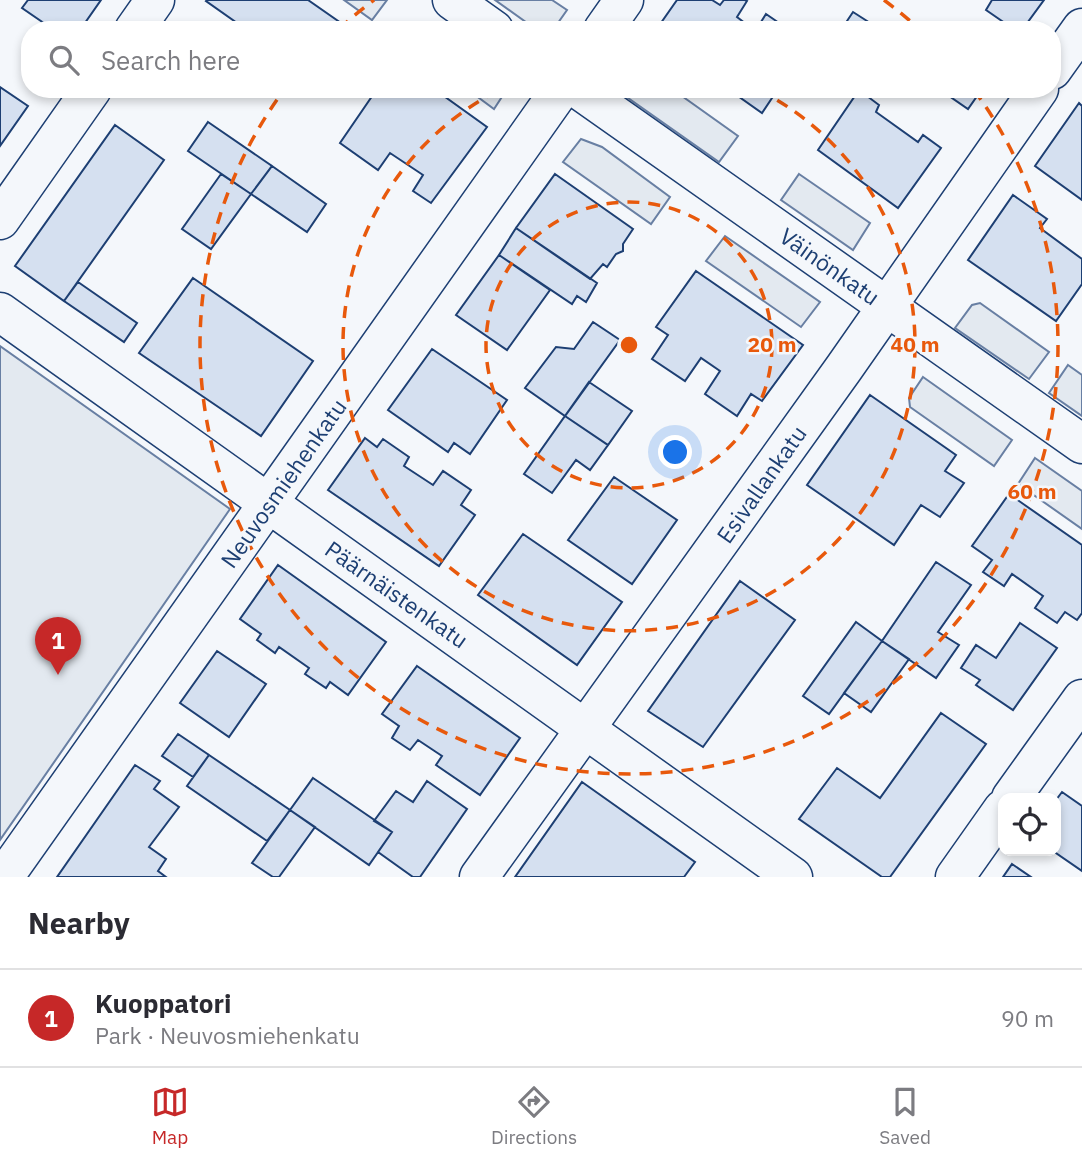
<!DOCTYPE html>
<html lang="en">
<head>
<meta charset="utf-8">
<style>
  :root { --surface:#fff; --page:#f7f7f7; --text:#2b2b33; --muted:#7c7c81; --line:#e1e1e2; --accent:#c62828 }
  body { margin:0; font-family:"IBM Plex Sans",sans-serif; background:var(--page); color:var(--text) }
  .controls { position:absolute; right:21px; bottom:21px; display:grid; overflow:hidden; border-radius:14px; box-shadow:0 4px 10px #0003 }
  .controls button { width:63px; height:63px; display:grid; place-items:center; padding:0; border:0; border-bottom:2px solid var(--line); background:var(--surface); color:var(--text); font:35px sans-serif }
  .you { position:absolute; left:676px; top:453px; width:24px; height:24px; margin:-18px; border:5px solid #fff; border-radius:50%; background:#1a73e8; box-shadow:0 0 0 10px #1a73e833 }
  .badge { display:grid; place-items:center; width:46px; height:46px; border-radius:50%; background:var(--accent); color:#fff; font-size:23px; font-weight:700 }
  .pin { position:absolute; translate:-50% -58px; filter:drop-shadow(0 2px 4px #0008) }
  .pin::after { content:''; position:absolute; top:37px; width:24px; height:21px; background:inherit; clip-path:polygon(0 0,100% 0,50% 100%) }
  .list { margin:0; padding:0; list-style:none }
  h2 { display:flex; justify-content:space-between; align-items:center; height:91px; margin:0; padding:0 28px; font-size:30px }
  h2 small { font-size:23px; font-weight:400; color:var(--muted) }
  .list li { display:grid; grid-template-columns:46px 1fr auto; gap:21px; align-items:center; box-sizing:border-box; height:98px; padding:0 28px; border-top:2px solid var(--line) }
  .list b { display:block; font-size:26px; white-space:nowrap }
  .list p { margin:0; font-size:23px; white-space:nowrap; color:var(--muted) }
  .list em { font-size:23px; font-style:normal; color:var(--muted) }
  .icon { flex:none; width:38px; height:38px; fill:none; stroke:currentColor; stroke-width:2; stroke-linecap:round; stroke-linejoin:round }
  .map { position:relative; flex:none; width:1082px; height:877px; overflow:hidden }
  .search { position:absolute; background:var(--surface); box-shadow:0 4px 10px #0003; left:21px; right:21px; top:21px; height:77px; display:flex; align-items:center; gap:18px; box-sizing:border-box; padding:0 24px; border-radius:28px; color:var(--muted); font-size:26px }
  .sheet { height:189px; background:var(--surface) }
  nav { display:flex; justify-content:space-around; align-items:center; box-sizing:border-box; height:98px; border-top:2px solid var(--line); background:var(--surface); font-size:19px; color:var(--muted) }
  nav a { display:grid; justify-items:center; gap:4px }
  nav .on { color:var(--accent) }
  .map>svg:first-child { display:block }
  .green { fill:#e3e9f0; stroke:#687fa3; stroke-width:2 }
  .building { fill:#d5e0f0; stroke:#1d3f73; stroke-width:2 }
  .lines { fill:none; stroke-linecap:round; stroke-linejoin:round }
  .street-casing { stroke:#1d3f73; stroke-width:41 }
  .street { stroke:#f4f7fb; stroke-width:38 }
  .ring { fill:none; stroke:#e8590c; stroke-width:3.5; stroke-dasharray:12 9 }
  .labels { text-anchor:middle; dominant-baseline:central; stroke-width:5; stroke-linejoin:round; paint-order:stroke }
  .street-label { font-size:23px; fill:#1d3f73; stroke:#f4f7fb }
  .centre { fill:#e8590c; stroke:#f4f7fb; stroke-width:3.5 }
  .ring-label { font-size:21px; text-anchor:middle; font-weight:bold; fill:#e8590c; stroke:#f4f7fb; stroke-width:5; stroke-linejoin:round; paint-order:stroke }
</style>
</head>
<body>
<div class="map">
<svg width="1082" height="877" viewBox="0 0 1082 877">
  <rect width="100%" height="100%" fill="#f4f7fb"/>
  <!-- green -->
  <path class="green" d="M 344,0 L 387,0 L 372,20 Z
    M 495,0 L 552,0 L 567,10 L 553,30 L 537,30 Z
    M 467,89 L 507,89 L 494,109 Z
    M 618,89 L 672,89 L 738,136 L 719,162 L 621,93 Z
    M 581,139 L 602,147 L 670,197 L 651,224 L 563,162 Z
    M 799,174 L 870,223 L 853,250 L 781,200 Z
    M 725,236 L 820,302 L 801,327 L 706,261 Z
    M 980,303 L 1049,352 L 1029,379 L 955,328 L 972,305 Z
    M 0,346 L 230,509 L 0,840 Z
    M 1068,365 L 1082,375 L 1082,416 L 1049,393 Z
    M 923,377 L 1012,440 L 994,466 L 910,407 L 909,398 Z
    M 1035,458 L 1082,491 L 1082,529 L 1018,484 Z"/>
  <!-- building -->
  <path class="building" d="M 28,0 L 101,0 L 80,30 L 54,30 L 22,8 Z
    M 207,0 L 308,0 L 351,30 L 232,30 L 237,23 L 206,1 Z
    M 677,0 L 712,0 L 720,5 L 724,0 L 745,0 L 747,1 L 737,17 L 754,30 L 656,30 Z
    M 992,0 L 1044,0 L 1022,30 L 1015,30 L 986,10 Z
    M 853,12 L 881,30 L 841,30 Z
    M 766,14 L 782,25 L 779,30 L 756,30 Z
    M 0,87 L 28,106 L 0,146 Z
    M 377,89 L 434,89 L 487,127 L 431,203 L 413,191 L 423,175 L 390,153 L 378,170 L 340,143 Z
    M 728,89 L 778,89 L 762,113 Z
    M 939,89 L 982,89 L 968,109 Z
    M 859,90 L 879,105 L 876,112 L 918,142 L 923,135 L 941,148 L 898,208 L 818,150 Z
    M 1079,103 L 1082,106 L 1082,200 L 1035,166 Z
    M 208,122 L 272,166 L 251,194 L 188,151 Z
    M 115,125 L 164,160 L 64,301 L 15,266 Z
    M 272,166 L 326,204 L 307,232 L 251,194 Z
    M 221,174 L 251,194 L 211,249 L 182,229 Z
    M 555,174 L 633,229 L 623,244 L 623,251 L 616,254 L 607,267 L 603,264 L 590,279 L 516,228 Z
    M 1013,195 L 1047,219 L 1040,228 L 1082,259 L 1082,284 L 1056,321 L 968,260 Z
    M 516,228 L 597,283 L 586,302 L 577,296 L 572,304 L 499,255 Z
    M 499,255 L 550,290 L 507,350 L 456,315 Z
    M 696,271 L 803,345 L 762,401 L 751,394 L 737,416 L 705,394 L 720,371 L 701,358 L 685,381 L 652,359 L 668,335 L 656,327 Z
    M 193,278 L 313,361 L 261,436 L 139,353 Z
    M 78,282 L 137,323 L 124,342 L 64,301 Z
    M 593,322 L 620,340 L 565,416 L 525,388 L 556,347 L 574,349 Z
    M 432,349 L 507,400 L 470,454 L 454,443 L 448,452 L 388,410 Z
    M 589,382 L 632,411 L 608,445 L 565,416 Z
    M 870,395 L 956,455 L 945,471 L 964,483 L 940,517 L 921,505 L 894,545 L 807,485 Z
    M 565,416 L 608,445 L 590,470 L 576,460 L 552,493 L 524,474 Z
    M 365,438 L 377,447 L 383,439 L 409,457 L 404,466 L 433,485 L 443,471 L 471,490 L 461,505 L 475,515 L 439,566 L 328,490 Z
    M 614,477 L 677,520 L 632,584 L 568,540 Z
    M 1009,494 L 1082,545 L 1082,613 L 1077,620 L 1065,612 L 1057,623 L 1035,608 L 1043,596 L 1012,574 L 1004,586 L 983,572 L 992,560 L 972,546 Z
    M 523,534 L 622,602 L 577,665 L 478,595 Z
    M 936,562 L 971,585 L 938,632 L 959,645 L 936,678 L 882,641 Z
    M 278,565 L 386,642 L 348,695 L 330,682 L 326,688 L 305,674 L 309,668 L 279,647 L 275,653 L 257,640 L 261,634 L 240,619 Z
    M 740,581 L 795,620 L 703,747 L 648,711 Z
    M 856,622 L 882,641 L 829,714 L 803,696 Z
    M 1020,623 L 1057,648 L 1013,710 L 976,685 L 980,680 L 961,668 L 976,645 L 996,658 Z
    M 882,641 L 909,659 L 871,712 L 844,693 Z
    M 217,651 L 266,684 L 229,737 L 180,703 Z
    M 417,666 L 520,738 L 480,795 L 436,765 L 442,756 L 418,740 L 410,750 L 392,738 L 399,726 L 382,714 Z
    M 941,713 L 986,744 L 890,877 L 882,877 L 799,819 L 837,768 L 880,798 Z
    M 178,734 L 209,755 L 193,777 L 162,756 Z
    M 209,755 L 290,810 L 267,841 L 187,786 Z
    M 135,765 L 160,781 L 154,789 L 179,807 L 149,847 L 166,859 L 158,871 L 166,877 L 57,877 Z
    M 313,778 L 392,832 L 369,865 L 290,810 Z
    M 427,781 L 467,809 L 420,877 L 413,877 L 378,852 L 392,832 L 374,821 L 396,791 L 413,802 Z
    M 582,782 L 695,862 L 684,877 L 515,877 Z
    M 1062,792 L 1082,806 L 1082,871 L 1053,851 L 1056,851 L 1056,800 Z
    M 290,810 L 315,827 L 279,877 L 273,877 L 252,863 Z
    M 1012,864 L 1031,877 L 1003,877 Z"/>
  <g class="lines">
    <!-- street casing -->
    <g class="street-casing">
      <path id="street" d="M 452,0 L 494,30
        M 134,30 L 155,0
        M 603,30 L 624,0
        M 1052,70 L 1082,28
        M 578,89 L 1082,444
        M 0,220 L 92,89
        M 0,312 L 793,877
        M 1011,798 L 1082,699
        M 4,877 L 561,89
        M 479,877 L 844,368 L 1039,89
        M 955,877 L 1003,809"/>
    </g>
    <!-- street -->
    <use href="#street" class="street"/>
  </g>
  <!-- distance rings -->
  <g class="ring">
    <circle cx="629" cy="345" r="143"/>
    <path d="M759 90A286 286 0 1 1 499 90"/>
    <path d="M339 29A429 429 0 0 1 374 0M884 0A429 429 0 0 1 919 29M974 90A429 429 0 1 1 284 90"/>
  </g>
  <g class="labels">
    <!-- street labels -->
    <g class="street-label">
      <text transform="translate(830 266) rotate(35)">Väinönkatu</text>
      <text transform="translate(283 483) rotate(-55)">Neuvosmiehenkatu</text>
      <text transform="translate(761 484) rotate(-55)">Esivallankatu</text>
      <text transform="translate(397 594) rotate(35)">Päärnäistenkatu</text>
    </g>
  </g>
  <circle cx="629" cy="345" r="10" class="centre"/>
  <g class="ring-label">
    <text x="772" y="352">20 m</text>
    <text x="915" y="352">40 m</text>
    <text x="1032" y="499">60 m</text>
  </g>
</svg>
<div class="controls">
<button><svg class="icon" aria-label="locate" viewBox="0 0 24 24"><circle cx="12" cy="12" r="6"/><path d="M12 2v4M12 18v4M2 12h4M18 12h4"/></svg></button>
</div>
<div class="you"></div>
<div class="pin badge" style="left:58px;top:675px">1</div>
<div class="search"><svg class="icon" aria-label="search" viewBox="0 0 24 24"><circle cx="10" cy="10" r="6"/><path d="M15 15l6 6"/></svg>Search here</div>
</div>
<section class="sheet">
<h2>Nearby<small></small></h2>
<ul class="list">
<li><span class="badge">1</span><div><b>Kuoppatori</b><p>Park · Neuvosmiehenkatu</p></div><em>90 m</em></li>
</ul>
</section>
<nav>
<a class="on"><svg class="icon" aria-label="map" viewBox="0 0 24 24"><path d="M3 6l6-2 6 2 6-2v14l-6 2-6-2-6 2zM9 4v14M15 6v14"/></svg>Map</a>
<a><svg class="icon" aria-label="directions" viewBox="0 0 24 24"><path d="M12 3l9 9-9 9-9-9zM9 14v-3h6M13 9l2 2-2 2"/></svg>Directions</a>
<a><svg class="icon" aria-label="saved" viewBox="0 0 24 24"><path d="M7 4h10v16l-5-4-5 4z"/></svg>Saved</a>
</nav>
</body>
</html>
